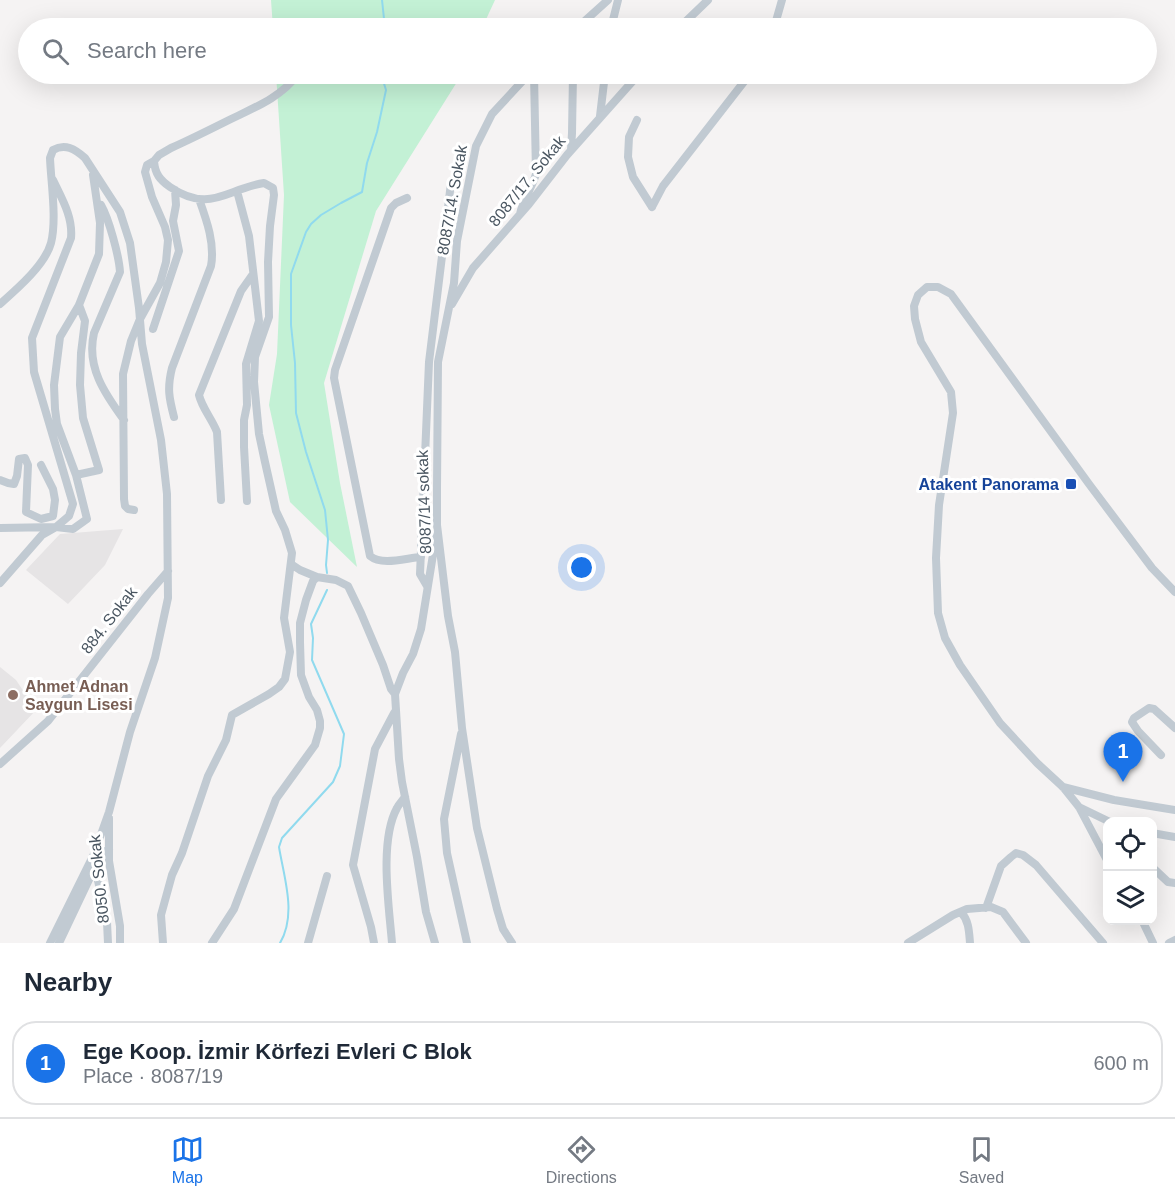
<!DOCTYPE html>
<html lang="en">
<head>
<meta charset="utf-8">
<style>
  :root { --surface:#fff; --page:#f6f6f7; --text:#1f2937; --muted:#747a83; --line:#e0e1e3; --accent:#1a73e8 }
  body { margin:0; font-family:Helvetica,sans-serif; background:var(--page); color:var(--text) }
  .controls { position:absolute; right:18px; bottom:18px; display:grid; overflow:hidden; border-radius:12px; box-shadow:0 6px 24px #0002 }
  .controls button { width:54px; height:54px; display:grid; place-items:center; padding:0; border:0; border-bottom:2px solid var(--line); background:var(--surface); color:var(--text); font:30px sans-serif }
  .you { position:absolute; left:582px; top:568px; width:21px; height:21px; margin:-15px; border:4px solid #fff; border-radius:50%; background:#1a73e8; box-shadow:0 0 0 9px #1a73e833 }
  .badge { display:grid; place-items:center; width:39px; height:39px; border-radius:50%; background:var(--accent); color:#fff; font-size:20px; font-weight:700 }
  .pin { position:absolute; translate:-50% -50px; filter:drop-shadow(0 2px 3px #0008) }
  .pin::after { content:''; position:absolute; top:32px; width:21px; height:18px; background:inherit; clip-path:polygon(0 0,100% 0,50% 100%) }
  .list { margin:0; padding:0; list-style:none }
  h2 { display:flex; justify-content:space-between; align-items:center; height:78px; margin:0; padding:0 24px; font-size:26px }
  h2 small { font-size:20px; font-weight:400; color:var(--muted) }
  .list li { display:grid; grid-template-columns:39px 1fr auto; gap:18px; align-items:center; box-sizing:border-box; height:84px; margin:0 12px 12px; padding:0 12px; border:2px solid var(--line); border-radius:24px }
  .list b { display:block; font-size:22px; white-space:nowrap }
  .list p { margin:0; font-size:20px; white-space:nowrap; color:var(--muted) }
  .list em { font-size:20px; font-style:normal; color:var(--muted) }
  .icon { flex:none; width:33px; height:33px; fill:none; stroke:currentColor; stroke-width:2; stroke-linecap:round; stroke-linejoin:round }
  .map { position:relative; flex:none; width:1175px; height:943px; overflow:hidden }
  .search { position:absolute; background:var(--surface); box-shadow:0 6px 24px #0002; left:18px; right:18px; top:18px; height:66px; display:flex; align-items:center; gap:15px; box-sizing:border-box; padding:0 21px; border-radius:33px; color:var(--muted); font-size:22px }
  .sheet { height:174px; background:var(--surface) }
  nav { display:flex; justify-content:space-around; align-items:center; box-sizing:border-box; height:84px; border-top:2px solid var(--line); background:var(--surface); font-size:16px; color:var(--muted) }
  nav a { display:grid; justify-items:center; gap:3px }
  nav .on { color:var(--accent) }
  .map>svg:first-child { display:block }
  .education { fill:#e6e4e5 }
  .green { fill:#c3f1d5 }
  .lines { fill:none; stroke-linecap:round; stroke-linejoin:round }
  .stream { stroke:#90daee; stroke-width:2 }
  .minor { stroke:#c1cad2; stroke-width:8 }
  .transit-dot { fill:#1a4fb4; stroke:#fff; stroke-width:2 }
  .education-dot { fill:#8d6e63; stroke:#fff; stroke-width:2 }
  .labels { text-anchor:middle; dominant-baseline:central; stroke-width:6; stroke-linejoin:round; paint-order:stroke }
  .street-label { font-size:16px; fill:#4a5661; stroke:#fff }
  .transit-label { font-size:16px; font-weight:bold; fill:#164399; stroke:#fff; text-anchor:end }
  .education-label { font-size:16px; font-weight:bold; fill:#785e54; stroke:#fff; text-anchor:start }
</style>
</head>
<body>
<div class="map">
<svg width="1175" height="943" viewBox="0 0 1175 943">
  <rect width="100%" height="100%" fill="#f5f3f3"/>
  <!-- education -->
  <path class="education" d="M 123,529 L 105,565 L 68,604 L 26,570 L 60,534 Z
    M 0,667 L 16,680 L 36,710 L 0,748 Z"/>
  <!-- green -->
  <path class="green" d="M 271,0 L 495,0 L 482,28 L 273,28 Z
    M 276,74 L 462,74 L 376,211 L 324,383 L 340,483 L 357,567 L 290,502 L 269,405 L 277,354 L 284,195 Z"/>
  <g class="lines">
    <!-- stream -->
    <path class="stream" d="M 382,0 L 385,28
      M 327,573 L 326,565 L 328,540 L 325,510 L 306,452 L 296,413 L 295,363 L 291,325 L 291,274 L 306,232 L 311,224 L 321,215 L 341,203 L 362,192 L 367,163 L 377,132 L 386,90 L 381,74
      M 280,943 C 297,914 284,878 279,847 L 282,838 L 333,782 L 340,766 L 344,734 L 312,660 L 313,638 L 311,624 L 327,590"/>
    <!-- minor -->
    <path class="minor" d="M 577,28 L 608,0
      M 611,28 L 618,0
      M 679,28 L 708,0
      M 774,28 L 782,0
      M 600,116 L 605,74
      M 637,120 L 629,137 L 628,157 L 633,177 L 652,207
      M 571,150 L 572,133 L 573,74
      M 237,191 L 249,236 L 259,321 L 246,364 L 247,405 L 244,420 L 244,447 L 247,501
      M 407,198 L 396,203 L 391,208 L 335,370 L 334,378 L 370,556 C 382,566 406,558 421,557
      M 101,205 C 109,219 119,256 120,272 L 94,333 C 86,367 105,394 124,420
      M 652,207 L 663,186 L 750,74
      M 520,214 C 523,199 532,188 536,174 L 534,74
      M 0,304 C 17,289 45,265 51,243 C 57,219 51,183 50,158 L 53,150 C 65,143 75,149 85,158 L 120,212 L 130,243 L 139,308 L 142,344 L 161,440 L 167,494 L 168,598 L 155,658 L 130,732 L 109,812 L 94,854 L 50,943
      M 452,304 L 473,268 L 529,204 L 567,155 L 639,74
      M 153,329 L 179,251 L 173,221 L 176,205 L 175,190
      M 174,417 C 169,398 167,388 172,368 L 211,266 C 215,244 207,221 199,199
      M 76,475 L 99,470 L 83,418 L 80,385 L 81,353 L 85,321 L 79,305
      M 0,480 L 8,483 L 14,484 L 17,476 L 19,459 L 25,458 L 28,465 L 26,512 L 41,519 L 53,516 L 55,500 L 53,489 L 41,465
      M 221,500 L 217,432 C 212,419 202,408 199,395 L 241,291 L 253,274
      M 134,510 L 128,509 L 125,506 L 124,499 L 123,374 L 131,341 L 140,319 L 160,283 L 166,262 L 168,240 L 165,227 L 152,197 L 145,172 L 147,165 L 154,161
      M 0,528 L 56,527 L 69,516 L 73,504 L 34,372 L 32,338 L 71,238 C 73,217 62,199 53,180
      M 291,564 L 300,570 L 317,577
      M 0,583 L 42,535 L 56,527 L 73,529 L 87,519 L 76,475 L 57,424 L 55,409 L 54,385 L 60,337 L 79,305 L 99,254 L 100,223 L 93,175
      M 427,586 L 420,574 L 429,362 L 451,183
      M 395,694 L 403,673 L 413,654 L 421,629 L 436,536
      M 461,734 L 444,819 L 447,853 L 467,943
      M 1161,755 L 1138,731 L 1132,722 L 1134,718 L 1149,708 L 1154,709 L 1175,728
      M 0,764 L 48,721 L 148,594 L 168,571
      M 1063,787 L 1114,800 L 1175,810
      M 1079,807 L 1110,822
      M 109,818 L 109,861 L 120,926 L 120,943
      M 1152,833 L 1175,837
      M 1108,862 L 1079,807 L 1063,787 L 1037,763 L 1000,723 L 960,665 L 945,638 L 938,613 L 936,558 L 939,505 L 953,413 L 951,392 L 921,342 L 915,319 L 914,306 L 918,295 L 927,287 L 938,287 L 951,294 L 1089,484 L 1152,568 L 1175,592
      M 1152,867 L 1168,882 L 1175,883
      M 986,908 L 1001,866 L 1011,857 L 1016,853 L 1023,855 L 1036,865 L 1103,943
      M 961,912 C 969,921 969,931 970,943
      M 1142,920 L 1153,943
      M 59,943 L 95,867 L 101,863 L 109,861
      M 108,943 L 107,922 L 95,867 L 94,854 L 109,849
      M 163,943 L 161,915 L 172,875 L 182,853 L 208,776 L 226,740 L 232,715 L 269,694 L 279,687 L 285,679 L 290,652 L 284,618 L 292,553 L 285,530 L 276,511 L 265,462 L 259,434 L 254,382 L 255,357 L 269,317 L 268,262 L 270,226 L 274,195 L 273,188 L 264,183 C 226,189 210,214 170,187 C 160,180 155,174 154,161 L 159,155 L 171,148 C 189,140 207,131 225,122 C 251,109 281,98 298,74
      M 212,943 L 234,909 L 276,799 L 315,745 L 320,728 L 320,721 L 317,710 L 309,697 L 301,675 L 300,642 L 300,623 L 306,600 L 313,581 L 317,577 L 336,580 L 348,586 L 361,613 L 383,665 L 391,689 L 395,694 L 399,759 L 402,782 L 417,857 L 426,912 L 435,943
      M 308,943 L 327,876
      M 374,943 L 371,927 L 353,865 L 375,749 L 394,713
      M 392,943 C 389,906 379,841 397,808 C 399,804 402,801 405,797
      M 512,943 L 503,929 L 497,909 L 477,828 L 462,728 L 455,652 L 448,616 L 437,525 L 437,488 L 438,362 L 454,283 L 457,241 L 476,146 L 492,114 L 529,74
      M 908,943 L 953,915 L 967,909 L 991,907 L 1003,912 L 1026,943
      M 1169,943 L 1175,940"/>
  </g>
  <!-- markers -->
  <rect class="transit-dot" x="1065" y="478" width="12" height="12" rx="3"/>
  <circle class="education-dot" cx="13" cy="695" r="6"/>
  <g class="labels">
    <!-- street labels -->
    <g class="street-label">
      <text transform="translate(527 181) rotate(-51)">8087/17. Sokak</text>
      <text transform="translate(452 200) rotate(-80)">8087/14. Sokak</text>
      <text transform="translate(424 502) rotate(-92)">8087/14 sokak</text>
      <text transform="translate(109 620) rotate(-52)">884. Sokak</text>
      <text transform="translate(99 879) rotate(-96)">8050. Sokak</text>
    </g>
    <!-- transit labels -->
    <g class="transit-label">
      <text x="1059" y="484">Atakent Panorama</text>
    </g>
    <!-- education labels -->
    <g class="education-label">
      <text x="25" y="686">Ahmet Adnan<tspan x="25" dy="18">Saygun Lisesi</tspan></text>
    </g>
  </g>
</svg>
<div class="controls">
<button><svg class="icon" aria-label="locate" viewBox="0 0 24 24"><circle cx="12" cy="12" r="6"/><path d="M12 2v4M12 18v4M2 12h4M18 12h4"/></svg></button>
<button><svg class="icon" aria-label="layers" viewBox="0 0 24 24"><path d="M12 4l9 5-9 5-9-5zM3 14l9 5 9-5"/></svg></button>
</div>
<div class="you"></div>
<div class="pin badge" style="left:1123px;top:782px">1</div>
<div class="search"><svg class="icon" aria-label="search" viewBox="0 0 24 24"><circle cx="10" cy="10" r="6"/><path d="M15 15l6 6"/></svg>Search here</div>
</div>
<section class="sheet">
<h2>Nearby<small></small></h2>
<ul class="list">
<li><span class="badge">1</span><div><b>Ege Koop. İzmir Körfezi Evleri C Blok</b><p>Place · 8087/19</p></div><em>600 m</em></li>
</ul>
</section>
<nav>
<a class="on"><svg class="icon" aria-label="map" viewBox="0 0 24 24"><path d="M3 6l6-2 6 2 6-2v14l-6 2-6-2-6 2zM9 4v14M15 6v14"/></svg>Map</a>
<a><svg class="icon" aria-label="directions" viewBox="0 0 24 24"><path d="M12 3l9 9-9 9-9-9zM9 14v-3h6M13 9l2 2-2 2"/></svg>Directions</a>
<a><svg class="icon" aria-label="saved" viewBox="0 0 24 24"><path d="M7 4h10v16l-5-4-5 4z"/></svg>Saved</a>
</nav>
</body>
</html>
